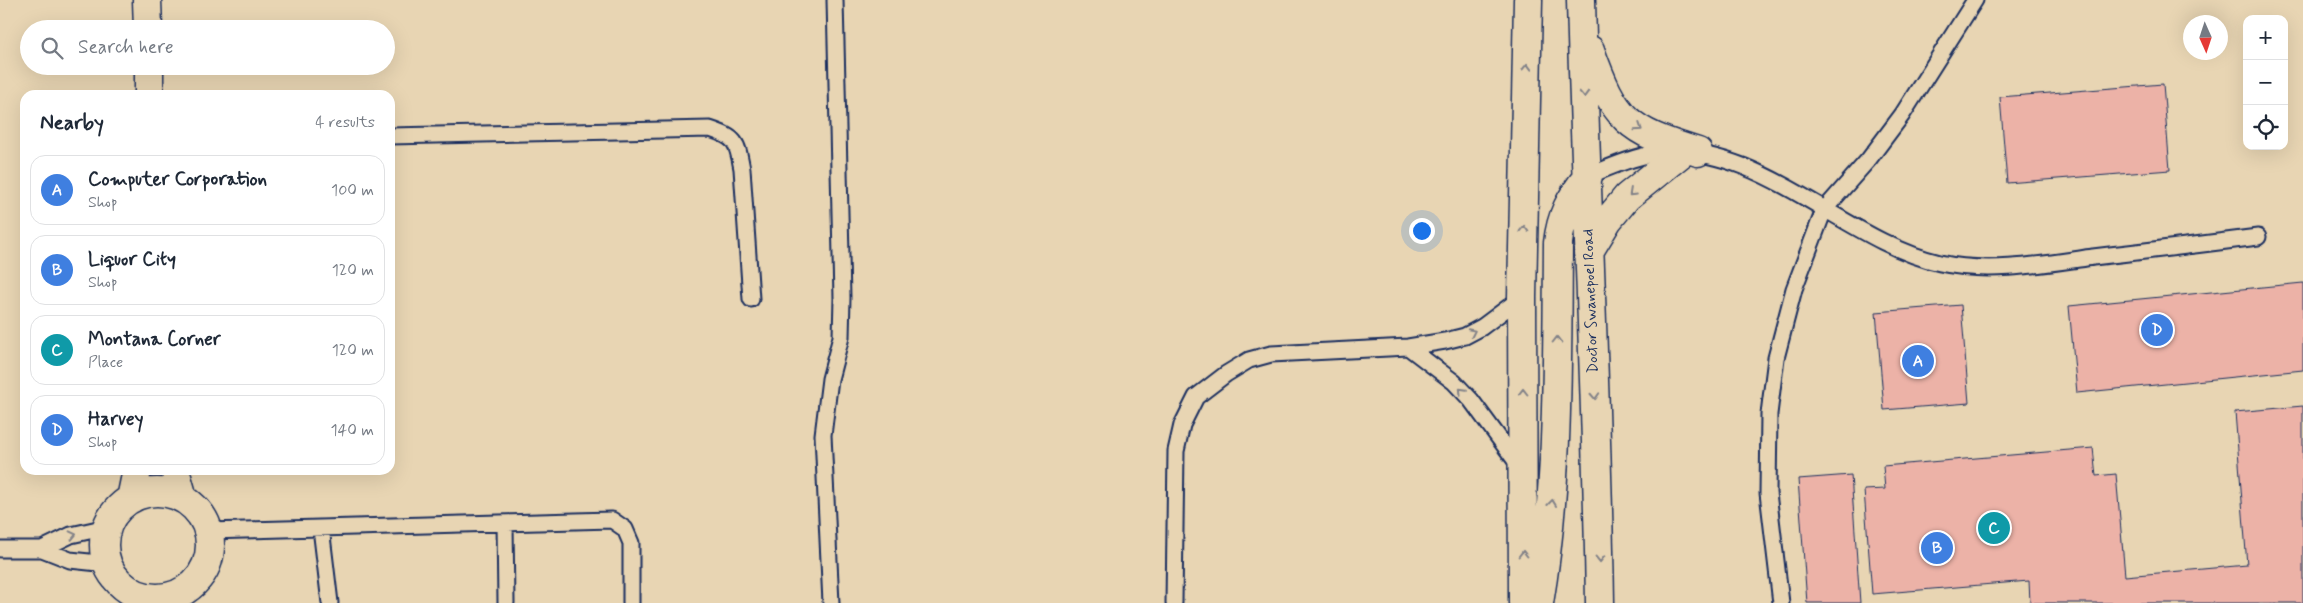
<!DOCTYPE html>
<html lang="en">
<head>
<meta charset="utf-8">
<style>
  :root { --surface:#fff; --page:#f2f2f3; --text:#1f2937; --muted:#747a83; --line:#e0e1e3; --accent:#d93025 }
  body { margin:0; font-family:Mynerve,sans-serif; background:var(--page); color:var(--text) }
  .controls { position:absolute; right:15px; top:15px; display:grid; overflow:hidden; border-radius:10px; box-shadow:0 5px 20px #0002 }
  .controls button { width:45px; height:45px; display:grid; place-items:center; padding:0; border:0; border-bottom:1px solid var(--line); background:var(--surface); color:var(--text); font:25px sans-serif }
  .compass { position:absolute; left:2183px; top:15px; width:45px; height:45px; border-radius:50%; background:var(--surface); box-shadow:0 5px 20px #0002; rotate:177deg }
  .you { position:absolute; left:1421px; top:230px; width:18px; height:18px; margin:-12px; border:4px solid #fff; border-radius:50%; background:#1a73e8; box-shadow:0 0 0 8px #1a73e833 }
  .badge { display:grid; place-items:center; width:32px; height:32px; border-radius:50%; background:var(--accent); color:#fff; font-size:16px; font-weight:700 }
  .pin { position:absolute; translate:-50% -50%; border:2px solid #fff; box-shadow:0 1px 5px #0006 }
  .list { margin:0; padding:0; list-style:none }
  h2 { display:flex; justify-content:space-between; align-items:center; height:65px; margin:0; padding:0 20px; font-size:21px }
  h2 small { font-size:16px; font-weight:400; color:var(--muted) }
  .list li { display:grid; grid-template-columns:32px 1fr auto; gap:15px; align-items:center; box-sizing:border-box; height:70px; margin:0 10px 10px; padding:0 10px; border:1px solid var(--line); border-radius:15px }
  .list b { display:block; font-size:19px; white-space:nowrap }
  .list p { margin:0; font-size:16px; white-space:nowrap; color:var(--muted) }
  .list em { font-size:16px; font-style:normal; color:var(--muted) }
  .icon { flex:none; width:28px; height:28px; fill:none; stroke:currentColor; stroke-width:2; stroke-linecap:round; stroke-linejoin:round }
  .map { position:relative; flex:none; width:2303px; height:603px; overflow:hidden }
  .search { position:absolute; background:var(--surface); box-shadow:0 5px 20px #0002; left:20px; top:20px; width:375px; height:55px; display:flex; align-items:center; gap:12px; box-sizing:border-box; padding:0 18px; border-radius:28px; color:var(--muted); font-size:19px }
  .panel { position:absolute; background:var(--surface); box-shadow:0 5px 20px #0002; left:20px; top:90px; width:375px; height:385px; border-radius:15px }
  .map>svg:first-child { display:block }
  .building { fill:#ecb2a7; stroke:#1b2f5e }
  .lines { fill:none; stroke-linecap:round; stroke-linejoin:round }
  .lane-casing { stroke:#1b2f5e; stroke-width:19 }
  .street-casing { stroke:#1b2f5e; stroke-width:31 }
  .secondary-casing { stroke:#1b2f5e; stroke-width:31 }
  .lane { stroke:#e8d5b3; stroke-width:15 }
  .street { stroke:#e8d5b3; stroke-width:28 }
  .secondary { stroke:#e8d5b3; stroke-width:28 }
  .oneway { stroke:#828288 }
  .labels { text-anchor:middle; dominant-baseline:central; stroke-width:4; stroke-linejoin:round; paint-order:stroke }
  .street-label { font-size:15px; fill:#1b2f5e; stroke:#e8d5b3 }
</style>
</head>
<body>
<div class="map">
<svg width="2303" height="603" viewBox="0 0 2303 603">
  <rect width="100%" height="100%" fill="#e8d5b3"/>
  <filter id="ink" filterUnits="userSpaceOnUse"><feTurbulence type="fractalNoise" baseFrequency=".02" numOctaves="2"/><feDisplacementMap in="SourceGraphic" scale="10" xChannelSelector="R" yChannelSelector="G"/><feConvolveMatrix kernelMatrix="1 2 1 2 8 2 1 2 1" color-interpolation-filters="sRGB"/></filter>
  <g filter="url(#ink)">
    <!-- building -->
    <path class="building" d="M 2163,84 L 2170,170 L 2007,183 L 2000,97 Z
      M 2303,283 L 2303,370 L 2077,393 L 2069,306 Z
      M 1961,305 L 1969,403 L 1884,410 L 1876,312 Z
      M 2303,406 L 2303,603 L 2030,603 L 2029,581 L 1872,594 L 1864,490 L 1885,489 L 1883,466 L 2093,448 L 2096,476 L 2116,474 L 2125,576 L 2247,565 L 2235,412 Z
      M 1851,475 L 1860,603 L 1807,603 L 1798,479 Z"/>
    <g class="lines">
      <!-- lane casing -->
      <g class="lane-casing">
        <path id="lane" d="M 390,136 L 710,129 C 737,138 737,142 742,169 L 751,299
          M 1588,176 C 1610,167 1635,156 1659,153 C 1757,140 1846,242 1940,263 C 1989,274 2044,264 2093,257 C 2148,251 2203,244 2258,237
          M 1408,347 L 1454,382 L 1471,400 L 1521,468
          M 505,523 L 506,603
          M 321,528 L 330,603
          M 209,531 L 612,520 L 625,529 L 631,543 L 631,603
          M 0,549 L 42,549 L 70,560 L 108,564
          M 42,549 L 71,535 L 107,527
          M 831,603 L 823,435 L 830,379 L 841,337 L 842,298 L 835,0
          M 1174,603 L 1176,451 L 1182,425 L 1196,397 L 1226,374 L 1249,360 L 1271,354 L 1408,347 L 1445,341 L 1465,336 L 1482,327 L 1522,297
          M 1781,603 L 1768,493 L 1769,414 L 1776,358 L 1794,289 L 1824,210 L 1869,159 L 1902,115 L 1975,0"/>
      </g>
      <!-- street casing -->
      <g class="street-casing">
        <path id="street" d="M 147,0 L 148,29
          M 149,66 L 149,95
          M 175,470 L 183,498
          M104 545a53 53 0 1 1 106 0a53 53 0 1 1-106 0Z
          M 131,499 L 137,470"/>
      </g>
      <!-- secondary casing -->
      <g class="secondary-casing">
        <path id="secondary" d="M 1581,0 C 1586,201 1597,402 1600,603
          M 1590,50 C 1615,120 1627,131 1698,152
          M 1588,253 L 1608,220 L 1627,197 L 1684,151
          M 1523,603 L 1522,297 L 1528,0
          M 1539,603 C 1559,484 1557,364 1558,243 C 1561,216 1570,198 1588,176"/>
      </g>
      <!-- lane -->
      <use href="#lane" class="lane"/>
      <!-- street -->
      <use href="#street" class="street"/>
      <!-- secondary -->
      <use href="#secondary" class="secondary"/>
    </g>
    <!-- one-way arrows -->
    <defs><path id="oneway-chevron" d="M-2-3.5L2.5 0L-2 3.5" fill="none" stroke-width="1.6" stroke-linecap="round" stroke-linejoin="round" transform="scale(1.25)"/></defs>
    <g class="oneway">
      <use href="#oneway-chevron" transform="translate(1527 67) rotate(-89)"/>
      <use href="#oneway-chevron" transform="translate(1584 94) rotate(88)"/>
      <use href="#oneway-chevron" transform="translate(1639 128) rotate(33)"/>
      <use href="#oneway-chevron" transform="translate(1632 193) rotate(137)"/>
      <use href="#oneway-chevron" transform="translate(1524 229) rotate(-89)"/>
      <use href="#oneway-chevron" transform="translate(1472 332) rotate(-26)"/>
      <use href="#oneway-chevron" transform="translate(1557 340) rotate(-90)"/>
      <use href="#oneway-chevron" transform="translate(1462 391) rotate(-134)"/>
      <use href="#oneway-chevron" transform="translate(1523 392) rotate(-90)"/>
      <use href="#oneway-chevron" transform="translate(1595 396) rotate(87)"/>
      <use href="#oneway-chevron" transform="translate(1552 503) rotate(-84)"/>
      <use href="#oneway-chevron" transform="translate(73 535) rotate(-13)"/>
      <use href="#oneway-chevron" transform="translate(1523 554) rotate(-90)"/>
      <use href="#oneway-chevron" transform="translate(1600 559) rotate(89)"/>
    </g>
  </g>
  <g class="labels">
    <!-- street labels -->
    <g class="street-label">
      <text transform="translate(1591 301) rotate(-92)">Doctor Swanepoel Road</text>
    </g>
  </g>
</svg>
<div class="controls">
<button>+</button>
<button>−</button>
<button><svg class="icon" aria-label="locate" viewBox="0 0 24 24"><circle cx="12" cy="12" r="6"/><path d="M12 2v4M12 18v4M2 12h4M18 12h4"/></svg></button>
</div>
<svg class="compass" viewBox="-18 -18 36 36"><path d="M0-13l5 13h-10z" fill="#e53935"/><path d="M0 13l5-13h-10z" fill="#747a83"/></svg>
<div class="you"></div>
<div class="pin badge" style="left:1918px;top:361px;background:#3f7fe0">A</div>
<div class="pin badge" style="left:1937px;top:548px;background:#3f7fe0">B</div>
<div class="pin badge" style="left:1994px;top:528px;background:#0f9aa8">C</div>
<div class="pin badge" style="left:2157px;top:330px;background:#3f7fe0">D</div>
<div class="search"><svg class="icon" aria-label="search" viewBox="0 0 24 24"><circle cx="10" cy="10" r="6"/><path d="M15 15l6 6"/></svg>Search here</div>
<section class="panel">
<h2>Nearby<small>4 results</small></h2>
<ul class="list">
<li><span class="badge" style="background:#3f7fe0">A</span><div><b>Computer Corporation</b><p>Shop</p></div><em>100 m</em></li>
<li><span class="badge" style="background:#3f7fe0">B</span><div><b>Liquor City</b><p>Shop</p></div><em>120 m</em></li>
<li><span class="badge" style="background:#0f9aa8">C</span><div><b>Montana Corner</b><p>Place</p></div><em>120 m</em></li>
<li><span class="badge" style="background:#3f7fe0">D</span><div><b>Harvey</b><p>Shop</p></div><em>140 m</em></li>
</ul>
</section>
</div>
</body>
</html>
